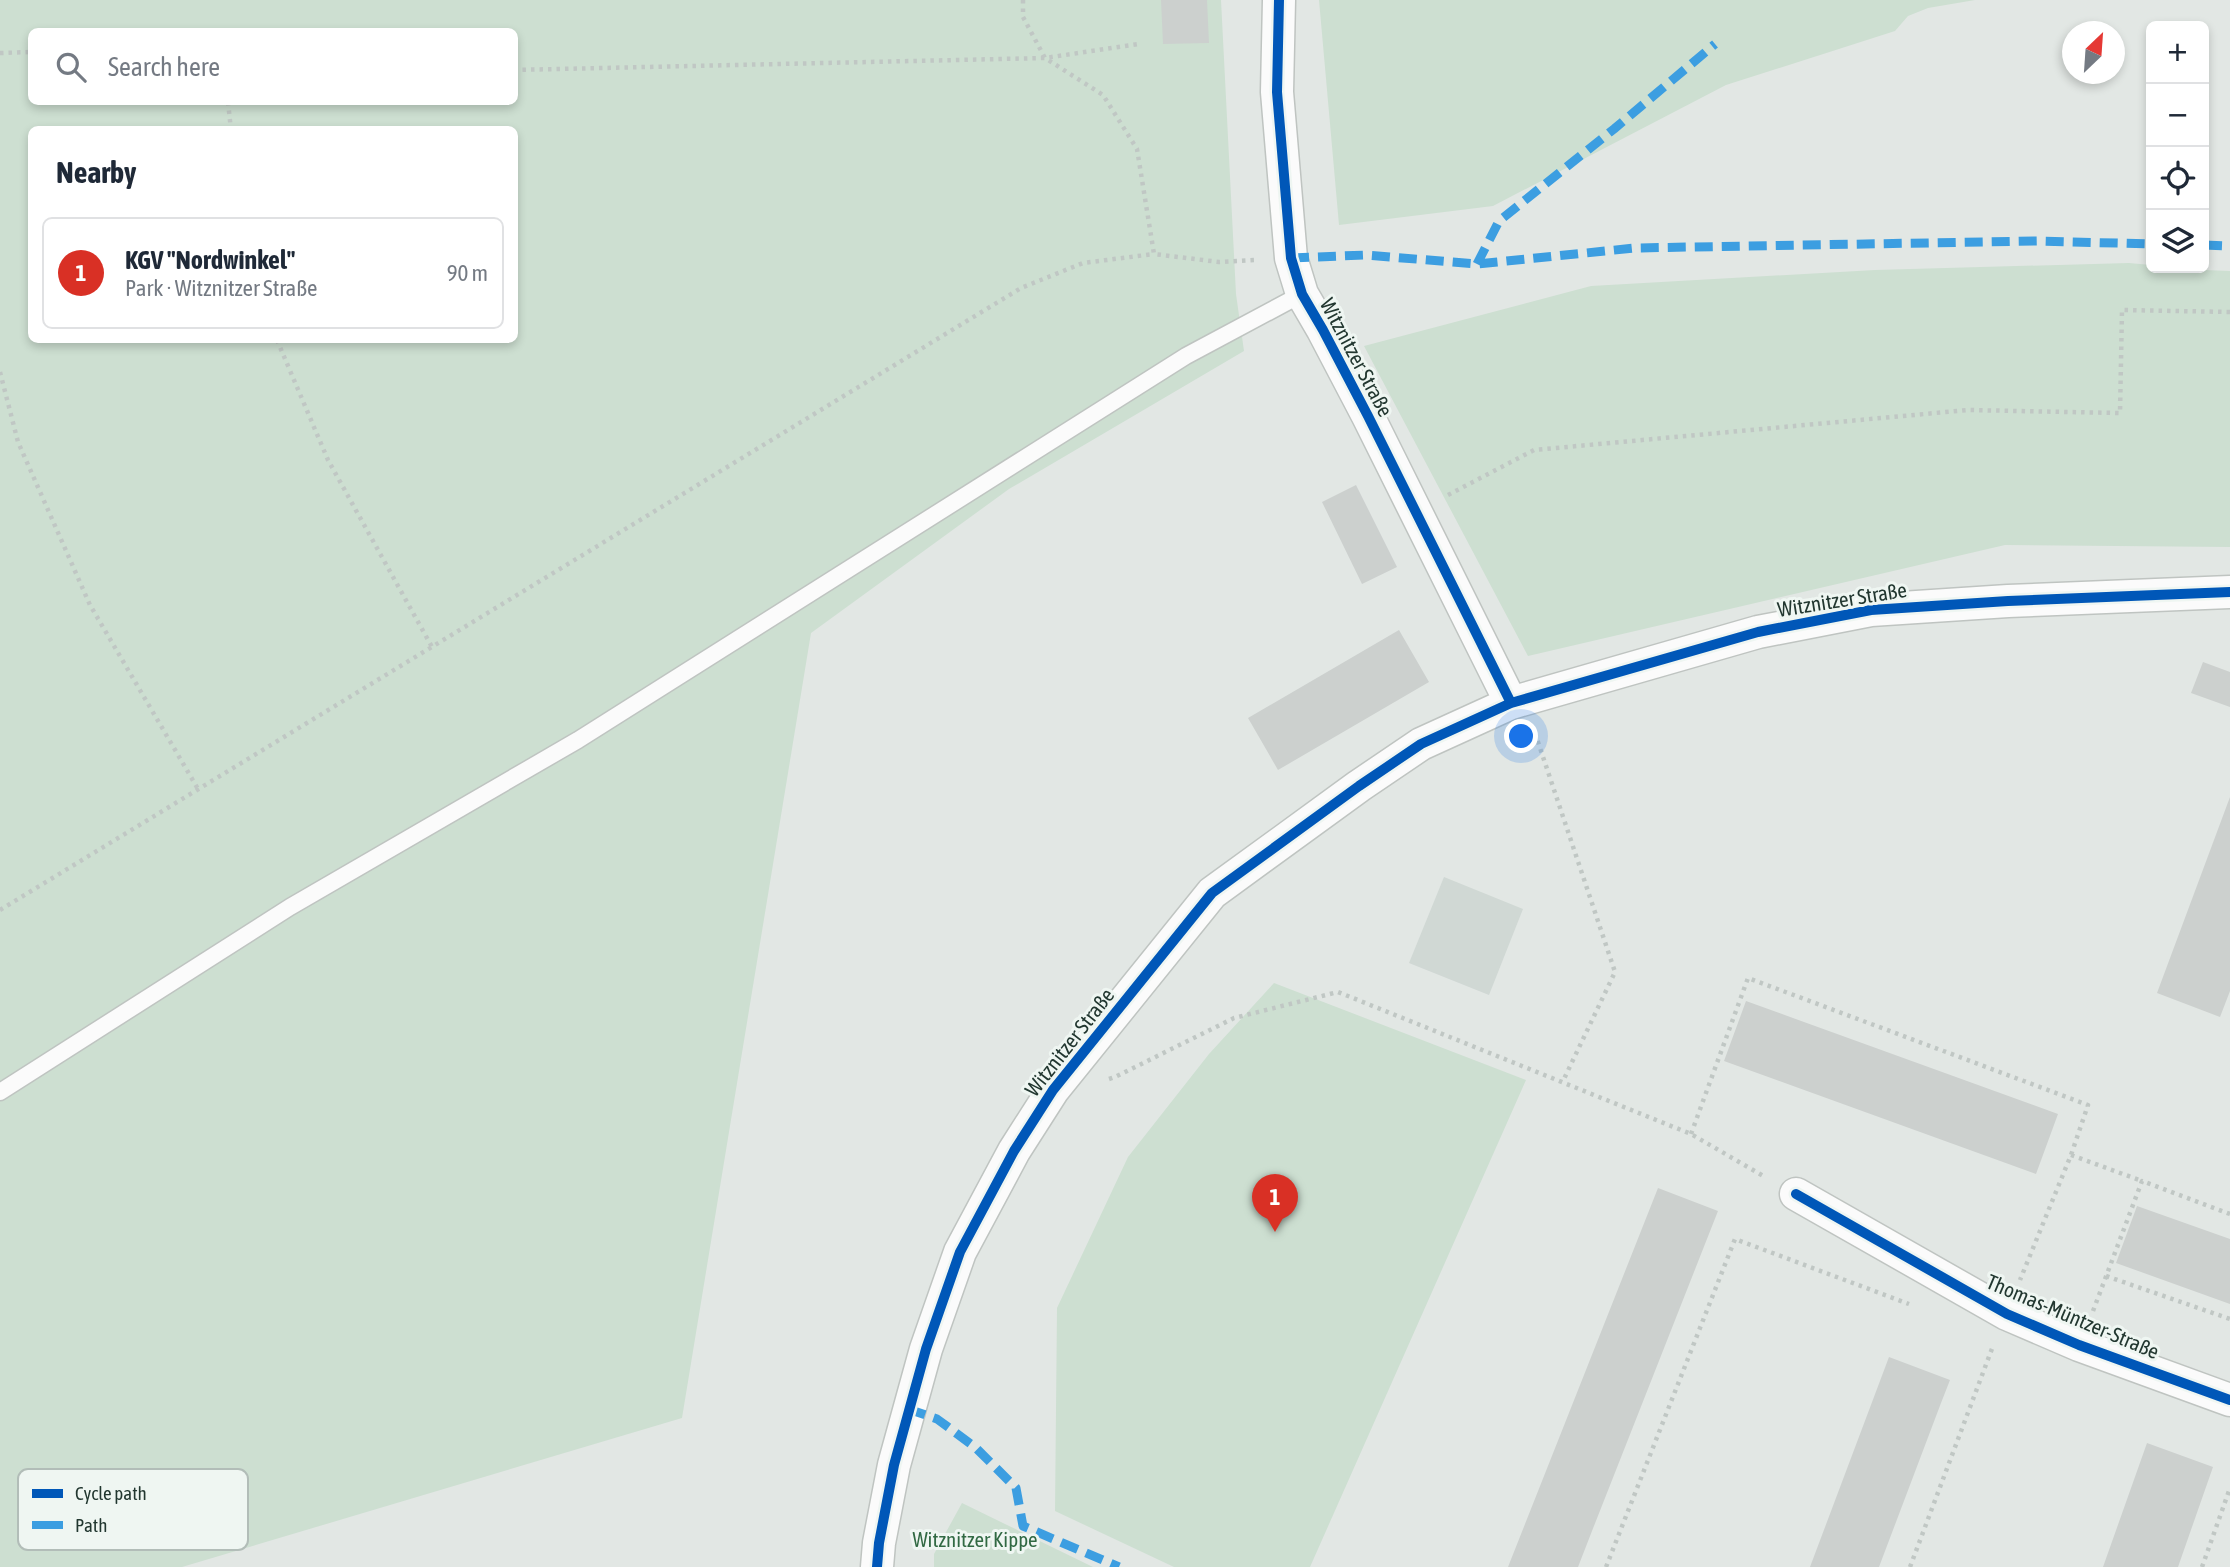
<!DOCTYPE html>
<html lang="en">
<head>
<meta charset="utf-8">
<style>
  :root { --surface:#fff; --page:#f2f2f3; --text:#1f2937; --muted:#747a83; --line:#e0e1e3; --accent:#d93025 }
  body { margin:0; font-family:"Asap Condensed",sans-serif; background:var(--page); color:var(--text) }
  .controls { position:absolute; right:21px; top:21px; display:grid; overflow:hidden; border-radius:10px; box-shadow:0 4px 10px #0003 }
  .controls button { width:63px; height:63px; display:grid; place-items:center; padding:0; border:0; border-bottom:2px solid var(--line); background:var(--surface); color:var(--text); font:35px sans-serif }
  .compass { position:absolute; left:2062px; top:21px; width:63px; height:63px; border-radius:50%; background:var(--surface); box-shadow:0 4px 10px #0003; rotate:25deg }
  .you { position:absolute; left:1522px; top:737px; width:24px; height:24px; margin:-18px; border:5px solid #fff; border-radius:50%; background:#1a73e8; box-shadow:0 0 0 10px #1a73e833 }
  .badge { display:grid; place-items:center; width:46px; height:46px; border-radius:50%; background:var(--accent); color:#fff; font-size:23px; font-weight:700 }
  .pin { position:absolute; translate:-50% -58px; filter:drop-shadow(0 2px 4px #0008) }
  .pin::after { content:''; position:absolute; top:37px; width:24px; height:21px; background:inherit; clip-path:polygon(0 0,100% 0,50% 100%) }
  .list { margin:0; padding:0; list-style:none }
  h2 { display:flex; justify-content:space-between; align-items:center; height:91px; margin:0; padding:0 28px; font-size:30px }
  h2 small { font-size:23px; font-weight:400; color:var(--muted) }
  .list li { display:grid; grid-template-columns:46px 1fr auto; gap:21px; align-items:center; box-sizing:border-box; height:112px; margin:0 14px 14px; padding:0 14px; border:2px solid var(--line); border-radius:10px }
  .list b { display:block; font-size:26px; white-space:nowrap }
  .list p { margin:0; font-size:23px; white-space:nowrap; color:var(--muted) }
  .list em { font-size:23px; font-style:normal; color:var(--muted) }
  .icon { flex:none; width:38px; height:38px; fill:none; stroke:currentColor; stroke-width:2; stroke-linecap:round; stroke-linejoin:round }
  .map { position:relative; flex:none; width:2230px; height:1567px; overflow:hidden }
  .search { position:absolute; background:var(--surface); box-shadow:0 4px 10px #0003; left:28px; top:28px; width:490px; height:77px; display:flex; align-items:center; gap:18px; box-sizing:border-box; padding:0 24px; border-radius:10px; color:var(--muted); font-size:26px }
  .panel { position:absolute; background:var(--surface); box-shadow:0 4px 10px #0003; left:28px; top:126px; width:490px; height:217px; border-radius:10px }
  .map>svg:first-child { display:block }
  .built { fill:#d0d8d4 }
  .green { fill:#cddfd1; fill-rule:evenodd }
  .building { fill:#ccd0ce }
  .lines { fill:none; stroke-linecap:round; stroke-linejoin:round }
  .service-casing { stroke:#bfc4c1; stroke-width:19 }
  .minor-casing { stroke:#bfc4c1; stroke-width:35 }
  .path { stroke:#c0c7c4; stroke-width:4.5; stroke-dasharray:3.5 5; stroke-linecap:butt }
  .service { stroke:#fbfbfb; stroke-width:16 }
  .minor { stroke:#fbfbfb; stroke-width:32 }
  .quiet { stroke:#3c9ee1; stroke-width:9; stroke-dasharray:18 9; stroke-linecap:butt }
  .cycleway-casing { stroke:#eff6f2; stroke-width:15 }
  .cycleway { stroke:#0057b8; stroke-width:10 }
  .labels { text-anchor:middle; dominant-baseline:central; stroke-width:6; stroke-linejoin:round; paint-order:stroke }
  .street-label { font-size:21px; fill:#223730; stroke:#eff6f2 }
  .park-label { font-size:21px; fill:#316943; stroke:#eff6f2 }
  .key { fill:#eff6f2; stroke:#b2bdb8; stroke-width:2 }
  .key-label { font-size:19px; fill:#223730 }
</style>
</head>
<body>
<div class="map">
<svg width="2230" height="1567" viewBox="0 0 2230 1567">
  <rect width="100%" height="100%" fill="#e2e7e4"/>
  <!-- built -->
  <path class="built" d="M 1444,877 L 1523,909 L 1489,995 L 1409,963 Z"/>
  <!-- green -->
  <path class="green" d="M 0,0 L 1221,0 L 1236,294 L 1244,351 L 1009,489 L 811,633 L 682,1418 L 182,1567 L 0,1567 ZM 32,32 L 514,32 L 514,102 L 32,102 ZM 32,130 L 514,130 L 514,340 L 32,340 Z
    M 1319,0 L 1975,0 L 1928,8 L 1908,16 L 1895,31 L 1726,85 L 1493,206 L 1339,225 Z
    M 2129,263 L 2151,265 L 2151,268 L 2230,271 L 2230,547 L 2005,545 L 1528,656 L 1364,346 L 1591,286 L 1875,270 Z
    M 1274,983 L 1526,1080 L 1310,1567 L 1174,1567 L 1055,1511 L 1057,1308 L 1128,1157 L 1209,1054 Z
    M 962,1503 L 1093,1567 L 934,1567 L 934,1554 Z"/>
  <!-- building -->
  <path class="building" d="M 1161,0 L 1207,0 L 1209,43 L 1163,44 Z
    M 1356,485 L 1397,567 L 1362,584 L 1322,502 Z
    M 1399,630 L 1429,682 L 1278,770 L 1248,718 Z
    M 2203,662 L 2230,672 L 2230,707 L 2191,693 Z
    M 2230,797 L 2230,991 L 2220,1017 L 2157,993 Z
    M 1746,1001 L 2058,1114 L 2036,1174 L 1724,1061 Z
    M 1658,1188 L 1718,1211 L 1592,1531 L 1578,1567 L 1508,1567 Z
    M 2137,1206 L 2230,1239 L 2230,1304 L 2116,1263 Z
    M 1889,1357 L 1950,1380 L 1941,1403 L 1879,1567 L 1810,1567 Z
    M 2147,1443 L 2213,1467 L 2178,1567 L 2103,1567 Z"/>
  <g class="lines">
    <!-- service casing -->
    <g class="service-casing">
      <path id="service" d="M 0,1092 L 290,907 L 578,740 L 1186,356 L 1302,294"/>
    </g>
    <!-- minor casing -->
    <g class="minor-casing">
      <path id="minor" d="M 1279,0 L 1277,92 L 1291,258 L 1302,294 L 1323,330 L 1368,416 L 1511,703
        M 1796,1194 L 2007,1314 L 2079,1345 L 2230,1400
        M 877,1567 L 879,1543 L 894,1465 L 926,1349 L 960,1252 L 1014,1151 L 1053,1090 L 1212,893 L 1359,786 L 1421,744 L 1511,703 L 1758,632 L 1871,610 L 2008,601 L 2230,592"/>
    </g>
    <!-- path -->
    <path class="path" d="M 1023,0 L 1023,17 L 1045,58 L 1103,95 L 1137,149 L 1154,254 L 1219,262 L 1256,260
      M 0,53 L 32,52
      M 514,70 L 1045,58 L 1139,44
      M 228,102 L 231,130
      M 277,340 L 328,460 L 432,647
      M 0,372 L 18,442 L 90,605 L 198,789
      M 1448,495 L 1534,450 L 1968,410 L 2120,413 L 2122,310 L 2230,312
      M 1535,733 L 1615,972 L 1563,1081
      M 0,910 L 1021,288 L 1083,263 L 1154,254
      M 1109,1079 L 1115,1077 L 1234,1018 L 1338,992 L 1691,1134 L 1765,1177
      M 1691,1134 L 1748,978 L 2088,1105 L 2071,1155 L 2020,1280
      M 2071,1155 L 2142,1181
      M 2106,1276 L 2230,1319
      M 2093,1311 L 2142,1181 L 2230,1214
      M 1606,1567 L 1735,1239 L 1909,1304
      M 1910,1567 L 1993,1346
      M 2202,1567 L 2230,1488"/>
    <!-- service -->
    <use href="#service" class="service"/>
    <!-- minor -->
    <use href="#minor" class="minor"/>
    <!-- quiet -->
    <path class="quiet" d="M 2204,245 L 2230,246
      M 1291,258 L 1366,255 L 1477,264 L 1635,248 L 2038,241 L 2151,244
      M 1477,264 L 1499,221 L 1614,129 L 1715,44
      M 908,1409 L 937,1419 L 975,1447 L 1016,1488 L 1023,1526 L 1119,1567"/>
    <!-- cycleway casing -->
    <g class="cycleway-casing">
      <path id="cycleway" d="M 1279,0 L 1277,92 L 1291,258 L 1302,294 L 1323,330 L 1368,416 L 1511,703
        M 1796,1194 L 2007,1314 L 2079,1345 L 2230,1400
        M 877,1567 L 879,1543 L 894,1465 L 926,1349 L 960,1252 L 1014,1151 L 1053,1090 L 1212,893 L 1359,786 L 1421,744 L 1511,703 L 1758,632 L 1871,610 L 2008,601 L 2230,592"/>
    </g>
    <!-- cycleway -->
    <use href="#cycleway" class="cycleway"/>
  </g>
  <g class="labels">
    <!-- street labels -->
    <g class="street-label">
      <text transform="translate(1357 357) rotate(62)">Witznitzer Straße</text>
      <text transform="translate(1842 599) rotate(-9)">Witznitzer Straße</text>
      <text transform="translate(1069 1042) rotate(-52)">Witznitzer Straße</text>
      <text transform="translate(2073 1316) rotate(23)">Thomas-Müntzer-Straße</text>
    </g>
    <!-- park labels -->
    <g class="park-label">
      <text x="975" y="1539">Witznitzer Kippe</text>
    </g>
  </g>
  <!-- legend -->
  <rect x="18" y="1469" width="230" height="81" rx="10" class="key"/>
  <rect x="32" y="1489" width="31" height="9" fill="#0057b8"/>
  <rect x="32" y="1521" width="31" height="8" fill="#3c9ee1"/>
  <g class="key-label">
    <text x="75" y="1500">Cycle path</text>
    <text x="75" y="1532">Path</text>
  </g>
</svg>
<div class="controls">
<button>+</button>
<button>−</button>
<button><svg class="icon" aria-label="locate" viewBox="0 0 24 24"><circle cx="12" cy="12" r="6"/><path d="M12 2v4M12 18v4M2 12h4M18 12h4"/></svg></button>
<button><svg class="icon" aria-label="layers" viewBox="0 0 24 24"><path d="M12 4l9 5-9 5-9-5zM3 14l9 5 9-5"/></svg></button>
</div>
<svg class="compass" viewBox="-18 -18 36 36"><path d="M0-13l5 13h-10z" fill="#e53935"/><path d="M0 13l5-13h-10z" fill="#747a83"/></svg>
<div class="you"></div>
<div class="pin badge" style="left:1275px;top:1232px">1</div>
<div class="search"><svg class="icon" aria-label="search" viewBox="0 0 24 24"><circle cx="10" cy="10" r="6"/><path d="M15 15l6 6"/></svg>Search here</div>
<section class="panel">
<h2>Nearby<small></small></h2>
<ul class="list">
<li><span class="badge">1</span><div><b>KGV &quot;Nordwinkel&quot;</b><p>Park · Witznitzer Straße</p></div><em>90 m</em></li>
</ul>
</section>
</div>
</body>
</html>
